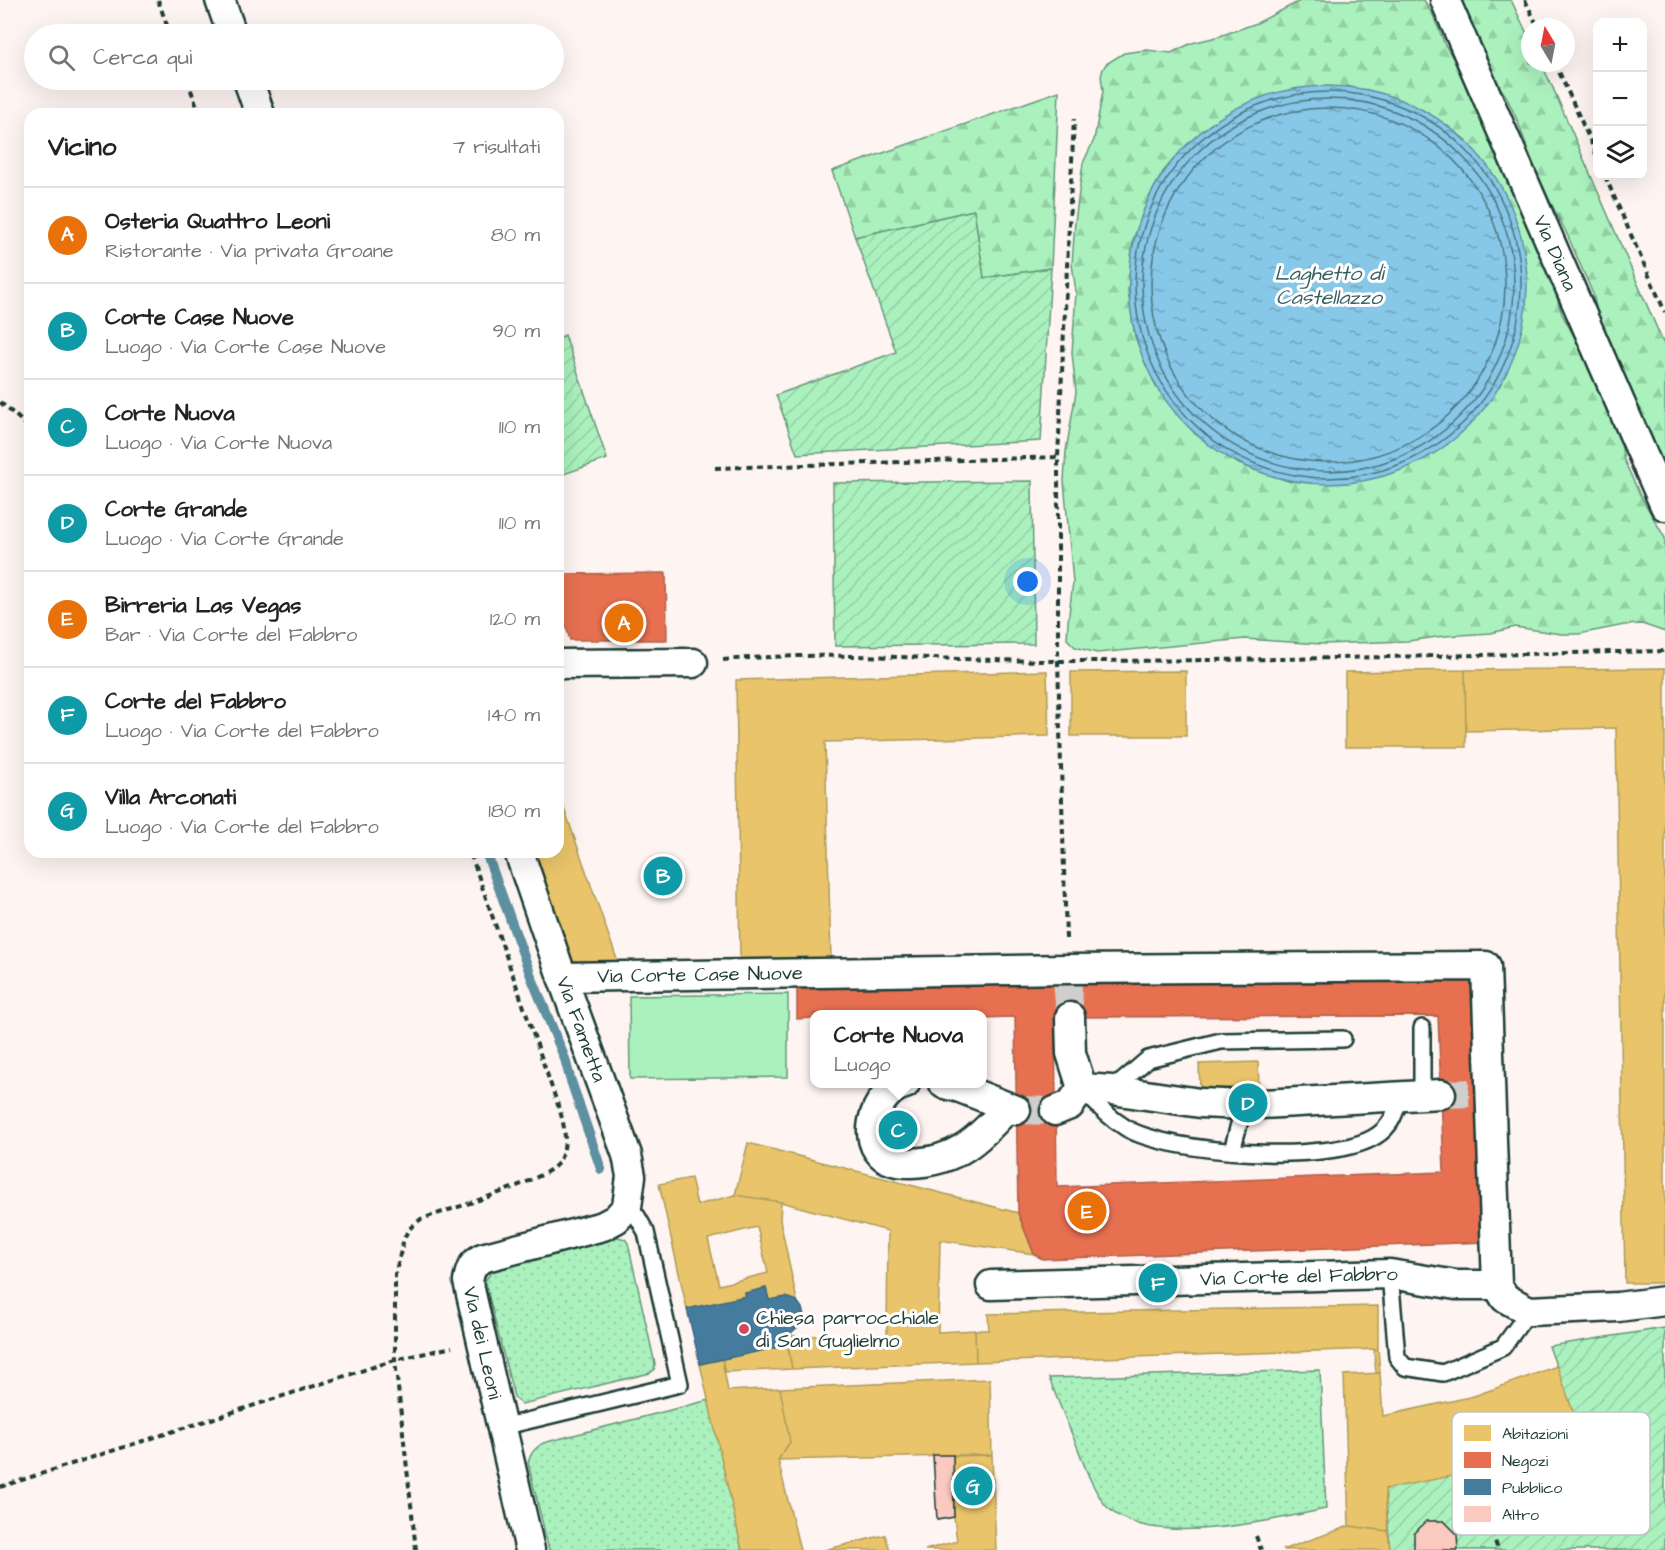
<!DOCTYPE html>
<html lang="it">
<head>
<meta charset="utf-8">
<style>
  :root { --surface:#fff; --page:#f6f6f6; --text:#222; --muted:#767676; --line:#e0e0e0; --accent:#7c3aed }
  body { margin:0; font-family:"Architects Daughter",sans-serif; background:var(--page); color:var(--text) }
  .controls { position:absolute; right:18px; top:18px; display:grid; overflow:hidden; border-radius:12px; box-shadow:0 6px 24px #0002 }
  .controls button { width:54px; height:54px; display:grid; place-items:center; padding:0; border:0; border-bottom:2px solid var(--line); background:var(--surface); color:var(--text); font:30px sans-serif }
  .compass { position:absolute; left:1521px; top:18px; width:54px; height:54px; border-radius:50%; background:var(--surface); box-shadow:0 6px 24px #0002; rotate:350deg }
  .you { position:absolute; left:1028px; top:582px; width:21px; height:21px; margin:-15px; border:4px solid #fff; border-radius:50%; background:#1a73e8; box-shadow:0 0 0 9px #1a73e833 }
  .badge { display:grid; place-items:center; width:39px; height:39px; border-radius:50%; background:var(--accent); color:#fff; font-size:20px; font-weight:700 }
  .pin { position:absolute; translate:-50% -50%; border:3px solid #fff; box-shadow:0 2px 6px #0006 }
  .popup { position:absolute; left:810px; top:1010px; width:177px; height:78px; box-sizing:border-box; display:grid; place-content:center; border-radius:12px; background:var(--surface); filter:drop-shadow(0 2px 4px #0005); font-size:20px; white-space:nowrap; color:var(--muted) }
  .popup b { font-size:22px; color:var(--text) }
  .popup::after { content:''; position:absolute; left:50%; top:100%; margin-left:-12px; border:12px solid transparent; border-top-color:var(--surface) }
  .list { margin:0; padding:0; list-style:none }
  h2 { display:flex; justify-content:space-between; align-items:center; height:78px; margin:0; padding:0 24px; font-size:26px }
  h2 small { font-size:20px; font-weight:400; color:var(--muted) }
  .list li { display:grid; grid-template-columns:39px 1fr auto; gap:18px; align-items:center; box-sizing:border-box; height:96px; padding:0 24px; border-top:2px solid var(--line) }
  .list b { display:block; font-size:22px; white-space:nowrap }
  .list p { margin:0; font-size:20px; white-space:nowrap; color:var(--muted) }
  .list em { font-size:20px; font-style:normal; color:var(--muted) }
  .icon { flex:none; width:33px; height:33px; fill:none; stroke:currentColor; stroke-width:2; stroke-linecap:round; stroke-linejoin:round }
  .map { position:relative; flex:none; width:1665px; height:1550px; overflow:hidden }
  .search { position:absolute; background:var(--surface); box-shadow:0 6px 24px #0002; left:24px; top:24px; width:540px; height:66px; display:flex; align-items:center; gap:15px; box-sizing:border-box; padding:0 21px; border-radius:33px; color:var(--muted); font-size:22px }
  .panel { position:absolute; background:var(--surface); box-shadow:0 6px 24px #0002; left:24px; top:108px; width:540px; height:750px; border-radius:18px }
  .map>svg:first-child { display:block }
  .grass { fill:url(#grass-dots); stroke:#659779; stroke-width:1.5 }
  .forest { fill:url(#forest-firs); stroke:#659779; stroke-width:1.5; fill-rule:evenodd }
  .park { fill:#abf1be; stroke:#659779; stroke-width:1.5 }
  .garden { fill:url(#garden-furrows); stroke:#659779; stroke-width:1.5 }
  .water { fill:url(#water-ripples); stroke:#5d90a0; stroke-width:1.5 }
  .homes { fill:#e9c46a; stroke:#ac9c5a; stroke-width:1.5; fill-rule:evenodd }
  .shops { fill:#e76f51; stroke:#ab6048; stroke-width:1.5; fill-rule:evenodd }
  .public { fill:#457b9d; stroke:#3a687e; stroke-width:1.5 }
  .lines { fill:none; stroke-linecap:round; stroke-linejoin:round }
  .shore { stroke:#49747c; stroke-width:1.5 }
  .stream { stroke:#5d90a0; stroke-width:10 }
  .building { fill:#facac0; stroke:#1f3d34; stroke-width:1.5 }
  .minor-tunnel { stroke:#d1cfcc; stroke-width:28; stroke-dasharray:28 14; stroke-linecap:butt }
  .service-casing { stroke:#1f3d34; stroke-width:20 }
  .minor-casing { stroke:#1f3d34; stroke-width:33 }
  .path { stroke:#1f3d34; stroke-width:4; stroke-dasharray:6 4.5; stroke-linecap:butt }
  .service { stroke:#fff; stroke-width:15 }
  .minor { stroke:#fff; stroke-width:28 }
  .poi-dot { fill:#d1495b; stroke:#fff; stroke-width:2 }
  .labels { text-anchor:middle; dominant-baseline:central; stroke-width:6; stroke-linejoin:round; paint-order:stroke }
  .street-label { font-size:20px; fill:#1f3d34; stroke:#fff }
  .poi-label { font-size:20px; fill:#1f3d34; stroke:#fff; text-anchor:start }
  .water-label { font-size:21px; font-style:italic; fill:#396061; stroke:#fff }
  .key { fill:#fff; stroke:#bcc5c2; stroke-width:1.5 }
  .key-label { font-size:16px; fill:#1f3d34 }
</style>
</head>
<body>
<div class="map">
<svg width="1665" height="1550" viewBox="0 0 1665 1550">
  <defs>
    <pattern id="grass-dots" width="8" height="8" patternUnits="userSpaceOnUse" patternTransform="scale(1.5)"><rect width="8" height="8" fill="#abf1be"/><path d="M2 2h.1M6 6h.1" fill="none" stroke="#93d0a4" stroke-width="1.8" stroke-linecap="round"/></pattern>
    <pattern id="forest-firs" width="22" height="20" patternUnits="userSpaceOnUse" patternTransform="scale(1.5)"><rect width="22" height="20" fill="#abf1be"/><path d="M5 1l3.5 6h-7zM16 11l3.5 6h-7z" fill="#93d0a4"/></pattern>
    <pattern id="garden-furrows" width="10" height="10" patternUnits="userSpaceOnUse" patternTransform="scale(1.5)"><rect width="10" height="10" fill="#abf1be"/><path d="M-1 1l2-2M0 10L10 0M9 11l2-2" fill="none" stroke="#93d0a4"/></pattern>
    <pattern id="water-ripples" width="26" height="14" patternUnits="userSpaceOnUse" patternTransform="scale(1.5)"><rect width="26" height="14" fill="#87c7e8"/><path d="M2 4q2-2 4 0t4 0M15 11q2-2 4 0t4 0" fill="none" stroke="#6ea3bd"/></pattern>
  </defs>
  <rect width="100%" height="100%" fill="#fef4f2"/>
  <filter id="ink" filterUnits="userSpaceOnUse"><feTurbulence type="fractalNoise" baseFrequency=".0167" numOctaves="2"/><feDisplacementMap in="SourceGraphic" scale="12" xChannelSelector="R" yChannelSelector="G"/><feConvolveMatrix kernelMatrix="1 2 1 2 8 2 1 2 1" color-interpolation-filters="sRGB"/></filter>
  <g filter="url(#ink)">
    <!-- grass -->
    <path class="grass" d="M 618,1237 L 625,1239 L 628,1243 L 655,1364 L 654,1370 L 650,1373 L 522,1404 L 514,1397 L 485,1281 L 492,1271 Z
      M 1320,1370 L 1326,1509 C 1270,1520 1150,1550 1107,1507 C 1092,1489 1085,1467 1077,1446 C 1067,1423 1058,1401 1049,1378 Z
      M 709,1400 L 742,1550 L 549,1550 L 528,1463 C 531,1452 534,1449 543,1443 Z"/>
    <!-- forest -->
    <path class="forest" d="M 1302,0 L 1424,0 L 1433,15 L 1445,45 L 1453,58 L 1479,116 L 1503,154 L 1535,226 L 1562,314 L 1615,413 L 1624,460 L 1639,493 L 1665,538 L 1665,632 L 1642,624 L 1624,625 L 1579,634 L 1561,634 L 1515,627 L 1491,633 L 1444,636 L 1408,641 L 1322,644 L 1245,639 L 1097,653 L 1075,647 L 1067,639 L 1068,622 L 1073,582 L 1064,481 L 1066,451 L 1076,392 L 1072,353 L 1076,292 L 1072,264 L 1075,222 L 1083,163 L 1094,140 L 1103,91 L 1101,76 L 1103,69 L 1106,64 L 1124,53 L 1147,50 L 1171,53 L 1192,43 L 1217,37 L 1257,23 ZM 1346,86 C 1401,98 1423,106 1467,141 L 1291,482 L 1239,464 L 1195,434 L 1156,387 L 1135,337 L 1128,291 L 1133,240 L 1148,199 L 1163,172 L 1177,155 Z
      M 1457,0 L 1511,0 L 1530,40 L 1530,63 L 1541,63 L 1553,88 L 1665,347 L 1665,475 L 1602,334 L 1593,294 L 1567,234 L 1538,178 L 1518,122 L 1506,96 L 1482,62 Z
      M 1059,91 L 1051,268 L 984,278 L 974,210 L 855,237 L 832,171 Z"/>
    <!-- park -->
    <path class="park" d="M 788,994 L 788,1077 L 630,1079 L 629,996 Z"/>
    <!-- garden -->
    <path class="garden" d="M 974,210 L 984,278 L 1051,268 L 1041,441 L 797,454 L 776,395 L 896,352 L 855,237 Z
      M 565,335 L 607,459 L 558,476 L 558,338 Z
      M 1032,481 L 1034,644 L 835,646 L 833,483 Z
      M 1665,1328 L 1665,1550 L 1390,1550 L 1385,1489 L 1489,1465 L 1583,1440 L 1549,1346 Z"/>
    <!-- water -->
    <path class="water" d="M1129 285a199 199 0 1 1 398 0a199 199 0 1 1-398 0Z"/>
    <!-- homes -->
    <path class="homes" d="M 1665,668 L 1665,1283 L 1625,1283 L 1616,728 L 1466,731 L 1465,670 Z
      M 1465,670 L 1466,747 L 1345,747 L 1345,672 Z
      M 1047,671 L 1049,736 L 825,742 L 831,958 L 740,961 L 736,680 Z
      M 1186,671 L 1186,736 L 1071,736 L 1071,672 Z
      M 558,791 L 619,965 L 575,967 L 566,948 L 533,852 L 558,852 Z
      M 1258,1062 L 1259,1087 L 1200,1089 L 1199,1064 Z
      M 748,1143 L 1018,1213 L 1034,1254 L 940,1240 L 938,1332 L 975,1330 L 976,1362 L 792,1369 L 786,1336 L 887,1335 L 888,1231 L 781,1202 L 735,1195 Z
      M 691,1178 L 697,1205 L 735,1195 L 781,1202 L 780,1220 L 797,1301 L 786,1297 L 769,1300 L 766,1288 L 745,1293 L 746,1296 L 687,1309 L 659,1184 ZM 757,1227 L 768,1273 L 719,1285 L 708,1239 Z
      M 1378,1306 L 1378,1349 L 976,1362 L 975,1330 L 989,1330 L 988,1314 Z
      M 788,1345 L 792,1369 L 724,1372 L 722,1358 Z
      M 1378,1349 L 1380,1373 L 1376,1373 L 1374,1350 Z
      M 722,1358 L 728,1391 L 780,1388 L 790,1442 L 778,1460 L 800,1550 L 742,1550 L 700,1364 Z
      M 1557,1366 L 1583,1440 L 1489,1465 L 1472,1472 L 1385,1489 L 1388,1531 L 1349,1526 L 1344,1375 L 1380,1373 L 1383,1416 L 1474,1396 Z
      M 990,1379 L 992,1455 L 778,1460 L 790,1442 L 780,1388 Z
      M 953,1455 L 992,1455 L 996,1550 L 925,1550 L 957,1541 L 954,1517 Z
      M 1349,1526 L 1388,1531 L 1390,1550 L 1282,1550 Z
      M 885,1535 L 890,1550 L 824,1550 Z"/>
    <!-- shops -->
    <path class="shops" d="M 666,573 L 667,640 L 570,640 L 558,600 L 558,574 Z
      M 1476,977 L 1486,1242 L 1042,1259 L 1034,1254 L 1018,1213 L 1015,1017 L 982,1018 L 982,1014 L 814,1014 L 814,1018 L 797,1019 L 797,980 ZM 1438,1016 L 1444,1172 L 1057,1187 L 1055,1017 Z"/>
    <!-- public -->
    <path class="public" d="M 766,1288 L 769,1300 L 786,1297 L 797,1301 L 802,1308 L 804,1316 L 800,1325 L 791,1333 L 792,1336 L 786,1336 L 788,1345 L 700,1364 L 687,1309 L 746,1296 L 745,1293 Z"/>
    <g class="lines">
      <!-- shore -->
      <path class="shore" d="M1135 285a193 193 0 1 1 386 0a193 193 0 1 1-386 0Z
        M1142 285a186 186 0 1 1 372 0a186 186 0 1 1-372 0Z
        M1151 285a177 177 0 1 1 354 0a177 177 0 1 1-354 0Z"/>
      <!-- stream -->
      <path class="stream" d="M 486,852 L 531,976 L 565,1059 L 570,1078 L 601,1169"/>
    </g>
    <!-- building -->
    <path class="building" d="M 933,1455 L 953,1455 L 954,1517 L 937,1520 Z
      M 1426,1521 L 1444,1521 L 1457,1534 L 1458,1550 L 1414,1550 L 1414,1534 Z"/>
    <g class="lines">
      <!-- minor-tunnel -->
      <path class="minor-tunnel" d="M 1067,978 L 1070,1017
        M 1441,1094 L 1480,1093
        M 1016,1110 L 1055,1111"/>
      <!-- service casing -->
      <g class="service-casing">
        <path id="service" d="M 1422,1028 L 1422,1095
          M 1082,1088 C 1095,1104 1108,1117 1126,1128 C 1170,1154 1332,1165 1376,1136 C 1392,1126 1395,1113 1401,1095
          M 1112,1090 L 1148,1059 L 1221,1041 L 1343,1039
          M 1232,1151 L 1244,1105
          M 1390,1274 L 1397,1357 L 1405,1367 L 1443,1373 L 1503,1347 L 1529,1311
          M 502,1427 L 680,1384 L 646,1232 L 637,1216 L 627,1207"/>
      </g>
      <!-- minor casing -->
      <g class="minor-casing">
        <g id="minor">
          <path d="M 220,0 L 232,34"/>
          <path id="s1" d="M 1445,0 L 1665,506"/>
          <path d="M 248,80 L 260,114"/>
          <path d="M 558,664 L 693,663"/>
          <path id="s2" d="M 519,852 L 562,977 L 627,1155 L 631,1176 L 627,1207 L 616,1219 L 603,1226 L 482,1258 C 472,1264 470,1270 468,1281 L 530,1550"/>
          <path id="s3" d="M 562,977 L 1067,969 L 1486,966 L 1497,1285 L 1505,1298 L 1529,1311 L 1618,1307 L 1665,1301"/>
          <path d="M 1070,1017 L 1071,1053 L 1082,1088 L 1112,1090 L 1200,1103 L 1244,1105 L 1441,1094"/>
          <path d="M 905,1084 C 879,1090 860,1133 881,1154 C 889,1162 901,1163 911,1163 C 956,1162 979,1139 1007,1108"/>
          <path d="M 944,1084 L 960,1088 L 1016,1110"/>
          <path d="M 1055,1111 L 1070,1105 L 1082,1088"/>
          <path id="s4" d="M 991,1285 L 1390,1274 L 1456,1285 L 1497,1285"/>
        </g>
      </g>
      <!-- path -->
      <path class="path" d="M 158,0 L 170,34
        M 1525,0 L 1538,27
        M 1555,63 L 1598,158
        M 187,80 L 200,114
        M 1605,176 L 1665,312
        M 0,402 L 30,428
        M 715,468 L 1058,457
        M 723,660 C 835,650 947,661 1059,661 C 1261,661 1463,655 1665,651
        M 1066,939 L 1058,661 L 1058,457 L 1074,119
        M 1472,1472 L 1498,1550
        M 0,1487 L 395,1360 L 452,1347
        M 1256,1536 L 1261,1550
        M 416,1550 L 395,1360 L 395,1275 L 404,1238 L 409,1229 L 421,1219 C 448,1210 542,1182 557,1164 C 569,1148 565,1128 560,1111 L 470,852"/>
      <!-- service -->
      <use href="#service" class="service"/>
      <!-- minor -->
      <use href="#minor" class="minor"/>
    </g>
  </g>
  <!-- markers -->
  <circle class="poi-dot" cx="744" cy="1329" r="6"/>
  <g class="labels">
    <!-- street labels -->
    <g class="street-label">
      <text stroke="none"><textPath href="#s1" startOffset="276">Via Diana</textPath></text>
      <text stroke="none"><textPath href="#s3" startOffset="138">Via Corte Case Nuove</textPath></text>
      <text stroke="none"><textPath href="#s2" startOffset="188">Via Fametta</textPath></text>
      <text stroke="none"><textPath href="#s4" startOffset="308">Via Corte del Fabbro</textPath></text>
      <text stroke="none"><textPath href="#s2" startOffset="622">Via dei Leoni</textPath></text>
    </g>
    <!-- poi labels -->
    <g class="poi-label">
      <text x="756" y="1318">Chiesa parrocchiale<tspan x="756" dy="23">di San Guglielmo</tspan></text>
    </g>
    <!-- water labels -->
    <g class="water-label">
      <text x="1329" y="273">Laghetto di<tspan x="1329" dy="24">Castellazzo</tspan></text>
    </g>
  </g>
  <!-- legend -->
  <rect x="1452" y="1412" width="198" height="123" rx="9" class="key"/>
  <rect x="1464" y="1425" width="27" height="16" fill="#e9c46a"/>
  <rect x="1464" y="1452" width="27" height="16" fill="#e76f51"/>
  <rect x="1464" y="1479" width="27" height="16" fill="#457b9d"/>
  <rect x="1464" y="1506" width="27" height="16" fill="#facac0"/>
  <g class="key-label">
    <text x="1502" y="1439">Abitazioni</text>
    <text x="1502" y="1466">Negozi</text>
    <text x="1502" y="1493">Pubblico</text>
    <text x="1502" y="1520">Altro</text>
  </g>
</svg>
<div class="controls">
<button>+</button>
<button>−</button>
<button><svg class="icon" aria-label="layers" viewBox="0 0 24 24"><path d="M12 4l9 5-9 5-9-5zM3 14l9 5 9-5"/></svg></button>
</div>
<svg class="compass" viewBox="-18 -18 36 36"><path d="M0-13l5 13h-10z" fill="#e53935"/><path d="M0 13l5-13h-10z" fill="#767676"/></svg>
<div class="you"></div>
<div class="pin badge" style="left:624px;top:623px;background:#e8710a">A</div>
<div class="pin badge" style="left:663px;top:876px;background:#0f9aa8">B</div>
<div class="pin badge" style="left:898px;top:1130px;background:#0f9aa8">C</div>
<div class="popup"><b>Corte Nuova</b>Luogo</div>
<div class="pin badge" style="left:1248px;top:1103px;background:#0f9aa8">D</div>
<div class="pin badge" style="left:1087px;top:1211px;background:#e8710a">E</div>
<div class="pin badge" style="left:1158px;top:1283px;background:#0f9aa8">F</div>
<div class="pin badge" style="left:973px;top:1486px;background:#0f9aa8">G</div>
<div class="search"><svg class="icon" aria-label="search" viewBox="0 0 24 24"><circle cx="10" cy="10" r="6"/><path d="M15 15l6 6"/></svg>Cerca qui</div>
<section class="panel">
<h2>Vicino<small>7 risultati</small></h2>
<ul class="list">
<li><span class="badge" style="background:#e8710a">A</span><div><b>Osteria Quattro Leoni</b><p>Ristorante · Via privata Groane</p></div><em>80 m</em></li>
<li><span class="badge" style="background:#0f9aa8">B</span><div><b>Corte Case Nuove</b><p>Luogo · Via Corte Case Nuove</p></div><em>90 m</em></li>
<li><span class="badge" style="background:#0f9aa8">C</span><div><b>Corte Nuova</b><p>Luogo · Via Corte Nuova</p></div><em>110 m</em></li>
<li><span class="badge" style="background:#0f9aa8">D</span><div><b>Corte Grande</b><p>Luogo · Via Corte Grande</p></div><em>110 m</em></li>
<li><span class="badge" style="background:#e8710a">E</span><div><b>Birreria Las Vegas</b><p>Bar · Via Corte del Fabbro</p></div><em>120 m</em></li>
<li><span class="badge" style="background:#0f9aa8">F</span><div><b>Corte del Fabbro</b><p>Luogo · Via Corte del Fabbro</p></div><em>140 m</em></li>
<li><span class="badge" style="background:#0f9aa8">G</span><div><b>Villa Arconati</b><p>Luogo · Via Corte del Fabbro</p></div><em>180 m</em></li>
</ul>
</section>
</div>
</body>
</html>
